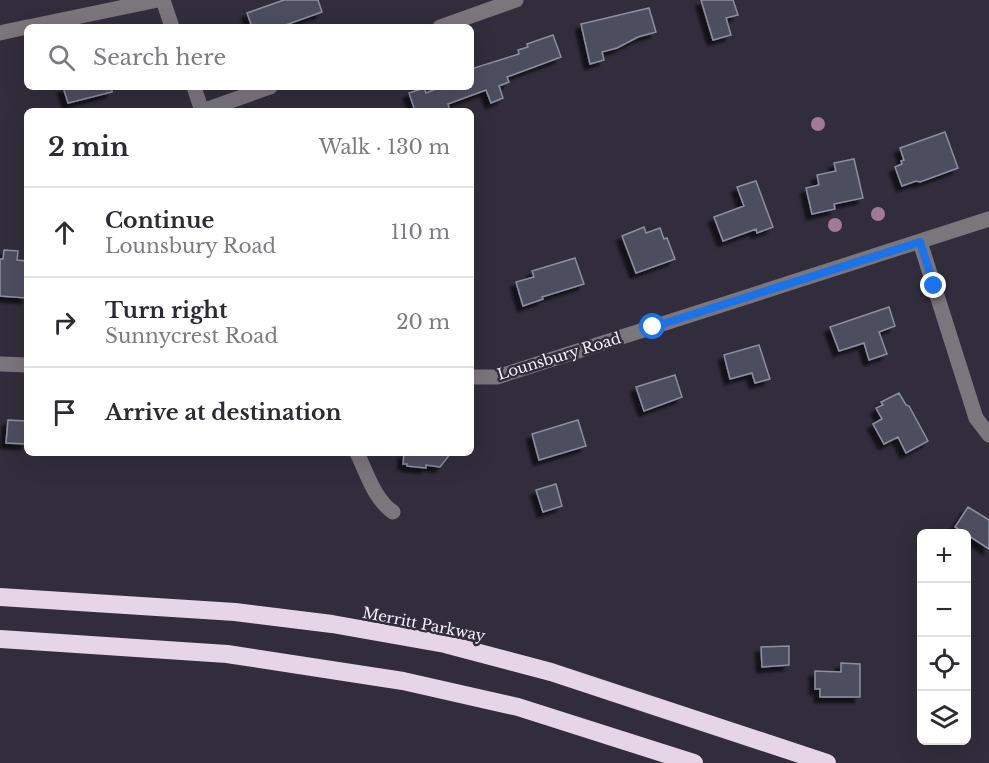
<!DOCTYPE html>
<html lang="en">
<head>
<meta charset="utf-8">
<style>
  :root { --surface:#fff; --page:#f7f7f7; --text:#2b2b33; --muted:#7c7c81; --line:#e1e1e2 }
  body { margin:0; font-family:"Libre Baskerville",serif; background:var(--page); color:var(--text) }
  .controls { position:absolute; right:18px; bottom:18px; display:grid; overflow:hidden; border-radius:9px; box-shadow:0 6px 24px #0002 }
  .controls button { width:54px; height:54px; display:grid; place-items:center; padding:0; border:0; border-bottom:2px solid var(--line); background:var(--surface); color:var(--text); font:30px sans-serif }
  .stop { position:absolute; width:18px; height:18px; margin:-14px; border:4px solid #1a73e8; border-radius:50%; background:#fff }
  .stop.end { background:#1a73e8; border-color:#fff; box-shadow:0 2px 6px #0008 }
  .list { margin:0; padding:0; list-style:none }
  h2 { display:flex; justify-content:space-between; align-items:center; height:78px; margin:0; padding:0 24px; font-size:26px }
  h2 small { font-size:20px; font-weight:400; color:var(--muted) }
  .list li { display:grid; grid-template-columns:39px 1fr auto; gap:18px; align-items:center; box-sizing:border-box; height:90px; padding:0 24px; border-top:2px solid var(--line) }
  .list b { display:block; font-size:22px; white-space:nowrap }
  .list p { margin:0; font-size:20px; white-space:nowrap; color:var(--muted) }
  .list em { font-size:20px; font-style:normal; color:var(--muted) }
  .icon { flex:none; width:33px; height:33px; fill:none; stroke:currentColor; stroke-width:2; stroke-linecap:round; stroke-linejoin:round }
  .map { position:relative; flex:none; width:989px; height:763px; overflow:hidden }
  .search { position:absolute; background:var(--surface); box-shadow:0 6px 24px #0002; left:24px; top:24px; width:450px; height:66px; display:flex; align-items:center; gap:15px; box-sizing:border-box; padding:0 21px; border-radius:9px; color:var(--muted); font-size:22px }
  .panel { position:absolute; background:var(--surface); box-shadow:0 6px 24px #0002; left:24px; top:108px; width:450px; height:348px; border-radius:9px }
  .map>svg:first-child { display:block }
  .building { fill:#4d4e60; stroke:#8c8ea1; stroke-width:1.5; filter:url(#shadow) }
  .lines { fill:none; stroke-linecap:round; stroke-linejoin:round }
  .minor { stroke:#7b757c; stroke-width:15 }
  .highway { stroke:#e5d5e6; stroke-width:18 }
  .tree { fill:#a17a95 }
  .route { stroke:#1a73e8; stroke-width:8 }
  .labels { text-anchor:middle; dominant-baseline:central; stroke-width:5; stroke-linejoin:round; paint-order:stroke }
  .street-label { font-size:15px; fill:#f3effa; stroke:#322d3c }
</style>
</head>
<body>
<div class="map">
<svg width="989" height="763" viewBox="0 0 989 763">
  <defs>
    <filter id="shadow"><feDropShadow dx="-5.5" dy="5.5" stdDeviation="1.5" flood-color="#0009"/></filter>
  </defs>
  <rect width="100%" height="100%" fill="#322d3c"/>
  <!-- building -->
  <path class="building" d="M 284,0 L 318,0 L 322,12 L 280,27 L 252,27 L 247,13 Z
    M 701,0 L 733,0 L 738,15 L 726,18 L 731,35 L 713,40 Z
    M 649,8 L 656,32 L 638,37 L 617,48 L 602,52 L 604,60 L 590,64 L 581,24 Z
    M 553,35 L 561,57 L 507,77 L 509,82 L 499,86 L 503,98 L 491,103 L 486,90 L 448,104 L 449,108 L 442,111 L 415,111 L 409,93 L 424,88 L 426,93 L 441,87 L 471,87 L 471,69 L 519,54 L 518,50 L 528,47 L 527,44 Z
    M 63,87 L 112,87 L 112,92 L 68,103 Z
    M 945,132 L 958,168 L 920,182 L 916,181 L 902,186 L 895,167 L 902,164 L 901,161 L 904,160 L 900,148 Z
    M 854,159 L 863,198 L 834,204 L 835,209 L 812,214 L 806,188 L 819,185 L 817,175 L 836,171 L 834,163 Z
    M 756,181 L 773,227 L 757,233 L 756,229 L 723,241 L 714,217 L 744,206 L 737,187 Z
    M 644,227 L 646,233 L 660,228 L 664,239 L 667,238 L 675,259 L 636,273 L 622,236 Z
    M 4,250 L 18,251 L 17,260 L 26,261 L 25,273 L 27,274 L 27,298 L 0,296 L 0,259 L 3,259 Z
    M 575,258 L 584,284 L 542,297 L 543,299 L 523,306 L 516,282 L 534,277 L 532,271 Z
    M 889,307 L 895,326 L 879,332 L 887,354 L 869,360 L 864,343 L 839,351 L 830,327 Z
    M 759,345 L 770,379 L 755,383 L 752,373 L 730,379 L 724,355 Z
    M 675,375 L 682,397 L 644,411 L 636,387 Z
    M 899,393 L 906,405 L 909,406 L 928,441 L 906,453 L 898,437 L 884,444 L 873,424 L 882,419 L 876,408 L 883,405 L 881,402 Z
    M 8,420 L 27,421 L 27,444 L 6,443 Z
    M 578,420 L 586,446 L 539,460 L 532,434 Z
    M 404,453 L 451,453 L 440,467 L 426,465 L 426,468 L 407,466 L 407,464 L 403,464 Z
    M 556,484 L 562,506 L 543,512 L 536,490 Z
    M 968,507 L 989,520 L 989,549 L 955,527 Z
    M 789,646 L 789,665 L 762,667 L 761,647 Z
    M 841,663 L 860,664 L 860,697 L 820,697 L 820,689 L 815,689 L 815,671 L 841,672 Z"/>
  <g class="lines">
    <!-- minor -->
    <path class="minor" d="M 163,0 L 172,27
      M 28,27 L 158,0
      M 440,27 L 516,0
      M 0,33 L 27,27
      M 194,87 L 202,111
      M 202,111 L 270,87
      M 920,242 L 976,418 L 989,435
      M 0,364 L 27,365
      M 471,377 L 497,377 L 989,219
      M 357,453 C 367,473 374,499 393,512"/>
    <!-- highway -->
    <path class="highway" d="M 0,597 L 235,612 L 332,624 L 445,644 L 551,672 L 827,763
      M 0,639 L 227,654 L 403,681 L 518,707 L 694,763"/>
  </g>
  <!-- trees -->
  <g class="tree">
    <circle cx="818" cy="124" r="7"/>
    <circle cx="878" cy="214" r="7"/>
    <circle cx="835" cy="225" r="7"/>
  </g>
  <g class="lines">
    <!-- route -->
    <path class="route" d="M 653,327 L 920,242 L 934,286"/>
  </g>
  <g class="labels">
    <!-- street labels -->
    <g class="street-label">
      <text transform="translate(559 356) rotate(-17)">Lounsbury Road</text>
      <text transform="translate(424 624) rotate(11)">Merritt Parkway</text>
    </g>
  </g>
</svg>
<div class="controls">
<button>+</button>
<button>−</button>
<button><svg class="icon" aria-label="locate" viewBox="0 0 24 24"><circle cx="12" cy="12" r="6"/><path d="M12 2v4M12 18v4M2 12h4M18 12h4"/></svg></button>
<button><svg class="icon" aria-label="layers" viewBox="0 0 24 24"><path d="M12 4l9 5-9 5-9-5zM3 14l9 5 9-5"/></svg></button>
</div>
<div class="stop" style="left:653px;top:327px"></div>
<div class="stop end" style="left:934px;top:286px"></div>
<div class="search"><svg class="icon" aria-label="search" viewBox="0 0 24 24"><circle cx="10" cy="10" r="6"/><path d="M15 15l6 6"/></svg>Search here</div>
<section class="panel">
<h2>2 min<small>Walk · 130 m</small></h2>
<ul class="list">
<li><svg class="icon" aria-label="ahead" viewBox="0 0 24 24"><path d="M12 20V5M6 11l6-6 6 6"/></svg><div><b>Continue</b><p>Lounsbury Road</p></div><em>110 m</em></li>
<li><svg class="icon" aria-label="right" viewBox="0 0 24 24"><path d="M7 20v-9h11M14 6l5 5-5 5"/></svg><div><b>Turn right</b><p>Sunnycrest Road</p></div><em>20 m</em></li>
<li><svg class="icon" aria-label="arrive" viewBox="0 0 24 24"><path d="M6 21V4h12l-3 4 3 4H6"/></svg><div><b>Arrive at destination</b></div></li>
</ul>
</section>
</div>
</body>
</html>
